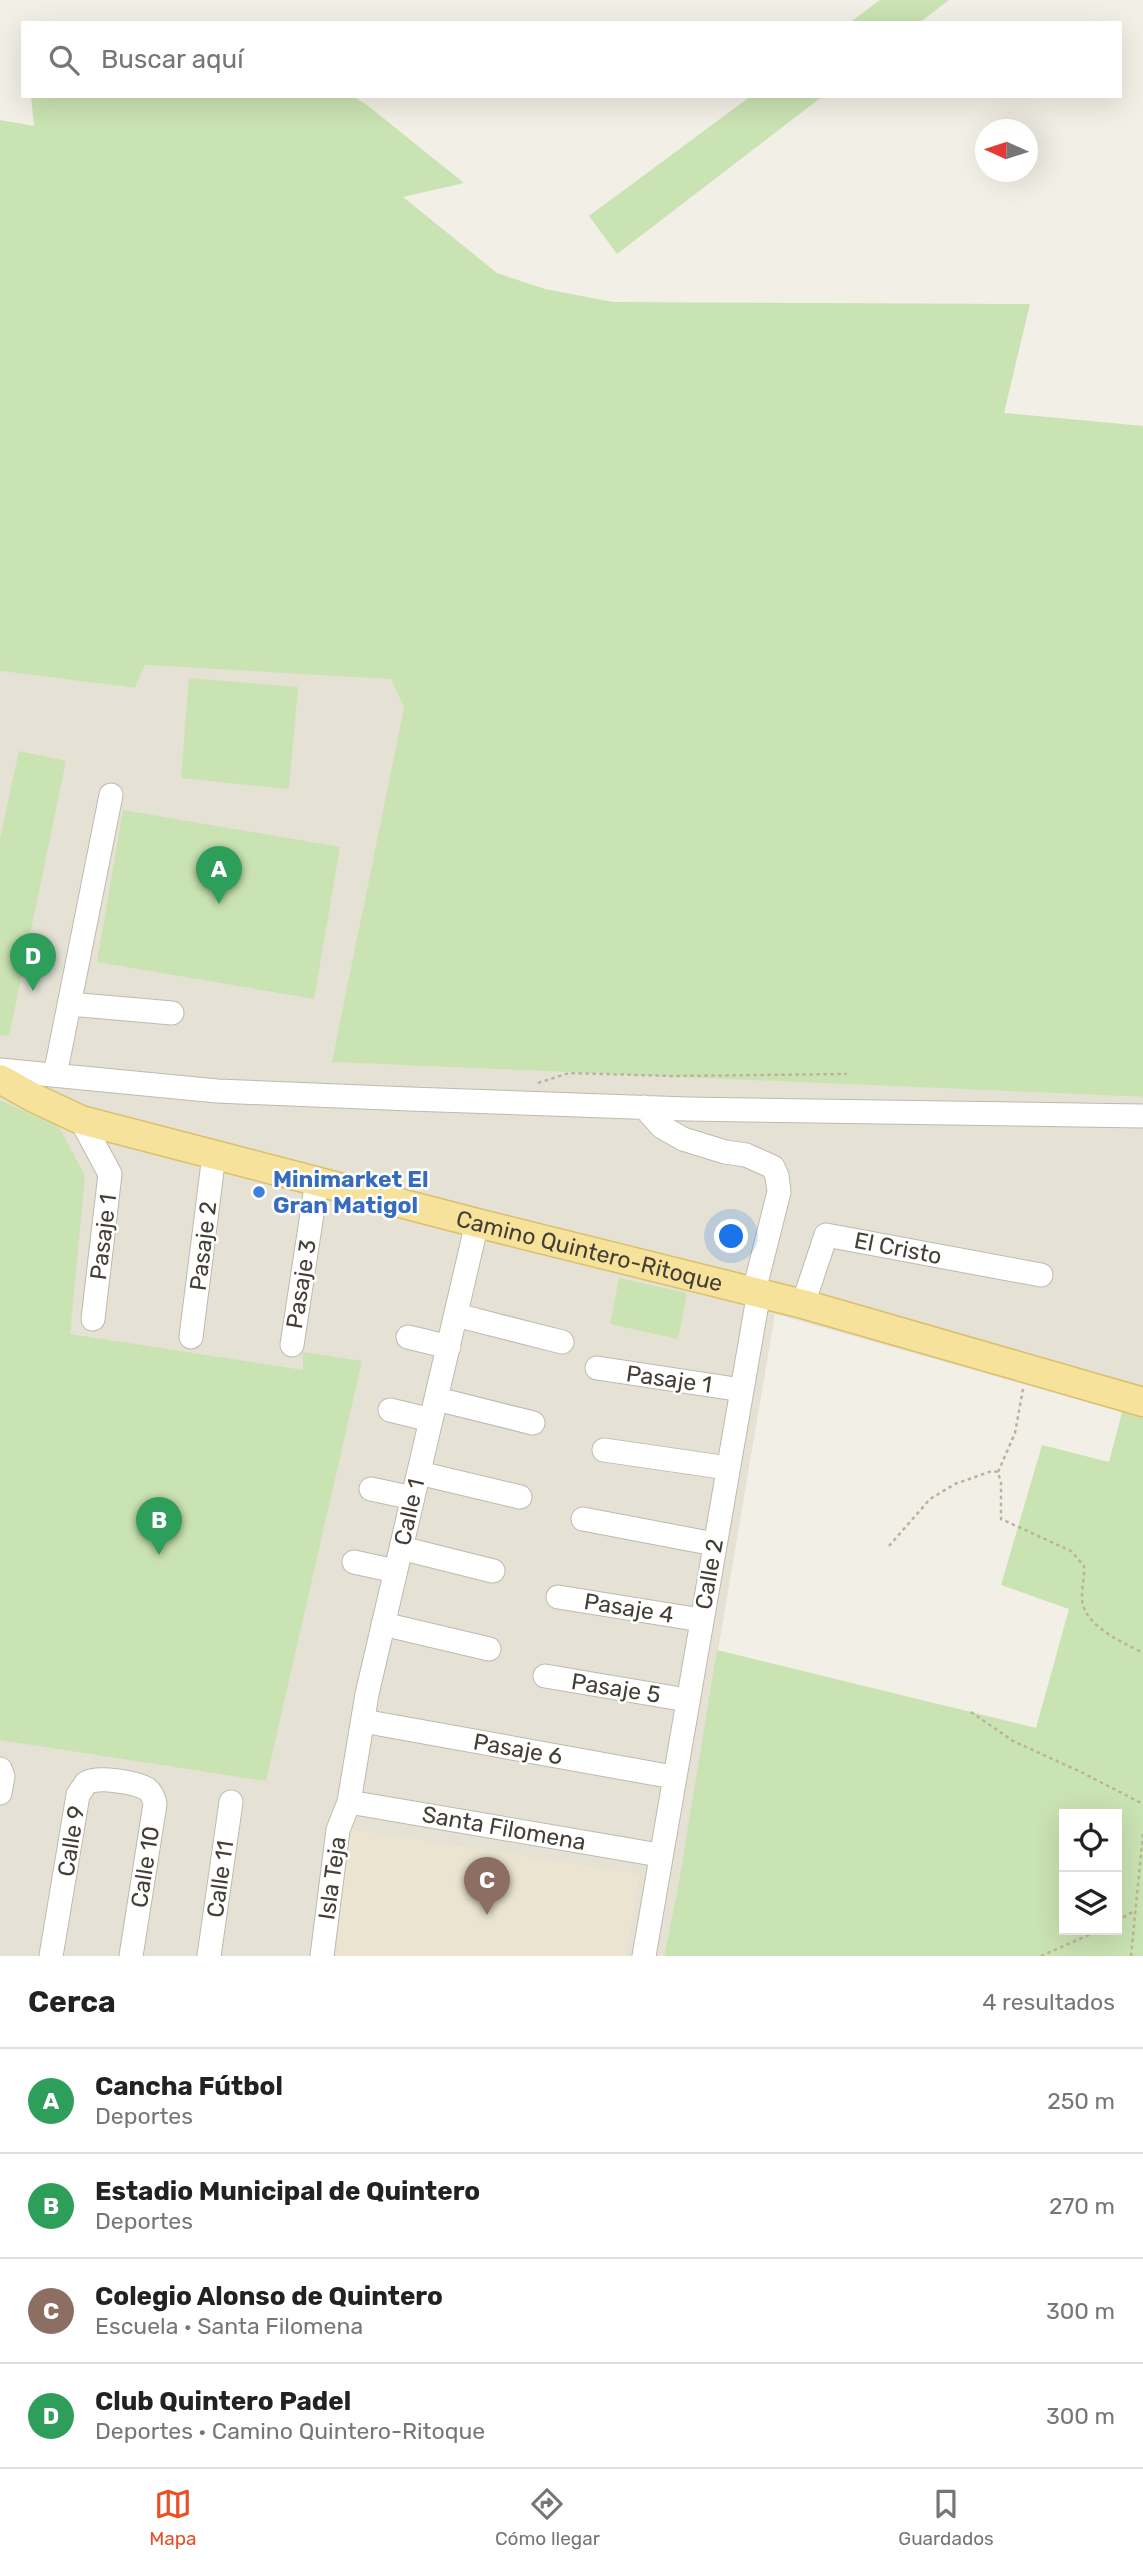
<!DOCTYPE html>
<html lang="es">
<head>
<meta charset="utf-8">
<style>
  :root { --surface:#fff; --page:#f6f6f6; --text:#222; --muted:#767676; --line:#e0e0e0; --accent:#ea4f25 }
  body { margin:0; font-family:Rubik,sans-serif; background:var(--page); color:var(--text) }
  .controls { position:absolute; right:21px; bottom:21px; display:grid; overflow:hidden; border-radius:0px; box-shadow:0 7px 28px #0002 }
  .controls button { width:63px; height:63px; display:grid; place-items:center; padding:0; border:0; border-bottom:2px solid var(--line); background:var(--surface); color:var(--text); font:35px sans-serif }
  .compass { position:absolute; left:975px; top:119px; width:63px; height:63px; border-radius:50%; background:var(--surface); box-shadow:0 7px 28px #0002; rotate:273deg }
  .you { position:absolute; left:732px; top:1237px; width:24px; height:24px; margin:-18px; border:5px solid #fff; border-radius:50%; background:#1a73e8; box-shadow:0 0 0 10px #1a73e833 }
  .badge { display:grid; place-items:center; width:46px; height:46px; border-radius:50%; background:var(--accent); color:#fff; font-size:23px; font-weight:700 }
  .pin { position:absolute; translate:-50% -58px; filter:drop-shadow(0 2px 4px #0008) }
  .pin::after { content:''; position:absolute; top:37px; width:24px; height:21px; background:inherit; clip-path:polygon(0 0,100% 0,50% 100%) }
  .list { margin:0; padding:0; list-style:none }
  h2 { display:flex; justify-content:space-between; align-items:center; height:91px; margin:0; padding:0 28px; font-size:30px }
  h2 small { font-size:23px; font-weight:400; color:var(--muted) }
  .list li { display:grid; grid-template-columns:46px 1fr auto; gap:21px; align-items:center; box-sizing:border-box; height:105px; padding:0 28px; border-top:2px solid var(--line) }
  .list b { display:block; font-size:26px; white-space:nowrap }
  .list p { margin:0; font-size:23px; white-space:nowrap; color:var(--muted) }
  .list em { font-size:23px; font-style:normal; color:var(--muted) }
  .icon { flex:none; width:38px; height:38px; fill:none; stroke:currentColor; stroke-width:2; stroke-linecap:round; stroke-linejoin:round }
  .map { position:relative; flex:none; width:1143px; height:1956px; overflow:hidden }
  .search { position:absolute; background:var(--surface); box-shadow:0 7px 28px #0002; left:21px; right:21px; top:21px; height:77px; display:flex; align-items:center; gap:18px; box-sizing:border-box; padding:0 24px; border-radius:0px; color:var(--muted); font-size:26px }
  .sheet { height:511px; background:var(--surface) }
  nav { display:flex; justify-content:space-around; align-items:center; box-sizing:border-box; height:98px; border-top:2px solid var(--line); background:var(--surface); font-size:19px; color:var(--muted) }
  nav a { display:grid; justify-items:center; gap:4px }
  nav .on { color:var(--accent) }
  .map>svg:first-child { display:block }
  .residential { fill:#e5e1d5 }
  .education { fill:#eae4d1 }
  .green { fill:#cae3b2; fill-rule:evenodd }
  .lines { fill:none; stroke-linecap:round; stroke-linejoin:round }
  .minor-casing { stroke:#bfbaac; stroke-width:25 }
  .major-casing { stroke:#dac06c; stroke-width:31 }
  .path { stroke:#bdb39c; stroke-width:2.5; stroke-dasharray:3.5 3.5; stroke-linecap:butt }
  .minor { stroke:#fff; stroke-width:23 }
  .major { stroke:#f6e29a; stroke-width:28 }
  .shop-dot { fill:#3f7fe0; stroke:#fff; stroke-width:2.5 }
  .labels { text-anchor:middle; dominant-baseline:central; stroke-width:5; stroke-linejoin:round; paint-order:stroke }
  .shop-label { font-size:23px; font-weight:bold; fill:#366cbe; stroke:#fff; text-anchor:start }
  .street-label { font-size:23px; fill:#443f36; stroke:#fff }
</style>
</head>
<body>
<div class="map">
<svg width="1143" height="1956" viewBox="0 0 1143 1956">
  <rect width="100%" height="100%" fill="#f2efe6"/>
  <!-- residential -->
  <path class="residential" d="M 145,665 L 391,678 L 404,707 L 333,1062 L 1143,1097 L 1143,1418 L 775,1314 L 679,1881 L 664,1956 L 0,1956 L 0,671 L 135,688 Z"/>
  <!-- education -->
  <path class="education" d="M 350,1829 L 640,1874 L 626,1956 L 336,1956 Z"/>
  <!-- green -->
  <path class="green" d="M 880,0 L 949,0 L 919,23 L 849,23 Z
    M 31,96 L 352,96 L 367,105 L 464,183 L 403,197 L 497,273 L 545,289 L 613,302 L 1030,304 L 1004,413 L 1143,426 L 1143,1097 L 332,1062 L 404,707 L 391,679 L 145,665 L 135,688 L 0,671 L 0,120 L 34,126 Z
    M 751,96 L 823,96 L 617,254 L 589,216 Z
    M 189,678 L 298,687 L 289,789 L 181,778 Z
    M 19,751 L 66,761 L 9,1036 L 0,1035 L 0,839 Z
    M 123,810 L 340,847 L 314,999 L 97,962 Z
    M 0,1100 L 59,1127 L 85,1176 L 70,1334 L 303,1370 L 303,1352 L 362,1361 L 266,1781 L 0,1740 Z
    M 619,1278 L 687,1293 L 678,1339 L 610,1324 Z
    M 1122,1412 L 1143,1418 L 1143,1956 L 664,1956 L 679,1881 L 717,1650 L 1036,1728 L 1069,1609 L 1001,1585 L 1042,1445 L 1109,1462 ZM 1064,1814 L 1117,1814 L 1117,1930 L 1064,1930 Z"/>
  <g class="lines">
    <!-- minor casing -->
    <g class="minor-casing">
      <path id="minor" d="M 69,1004 L 172,1013
        M 0,1070 L 217,1091 L 410,1099 L 687,1109 L 1143,1116
        M 55,1075 L 111,795
        M 644,1107 L 662,1127 L 683,1139 L 725,1152 L 746,1155 L 773,1167 L 777,1176 L 779,1192 L 754,1291
        M 81,1120 L 110,1174 L 93,1319
        M 803,1304 L 826,1235 L 1041,1275
        M 456,1315 L 562,1342
        M 191,1337 L 214,1155
        M 408,1337 L 449,1347
        M 292,1345 L 317,1181
        M 597,1368 L 742,1390
        M 437,1399 L 533,1423
        M 390,1410 L 431,1420
        M 604,1450 L 728,1468
        M 419,1473 L 520,1497
        M 371,1489 L 413,1498
        M 583,1519 L 714,1544
        M 401,1548 L 493,1571
        M 354,1562 L 395,1571
        M 558,1597 L 701,1620
        M 383,1624 L 489,1649
        M 545,1676 L 687,1700
        M 363,1721 L 673,1777
        M 0,1769 L 3,1776 L 0,1793
        M 349,1802 L 659,1855
        M 51,1956 L 78,1795 L 86,1783 C 97,1776 135,1782 147,1789 C 152,1793 154,1798 155,1804 L 131,1956
        M 209,1956 L 231,1802
        M 322,1956 L 338,1830 L 349,1802 L 367,1694 L 477,1223
        M 644,1956 L 759,1292"/>
    </g>
    <!-- major casing -->
    <g class="major-casing">
      <g id="major">
        <path id="s1" d="M 0,1079 L 34,1098 L 81,1120 L 477,1223 L 803,1304 L 1143,1402"/>
      </g>
    </g>
    <!-- path -->
    <path class="path" d="M 538,1083 L 569,1073 L 671,1076 L 847,1074
      M 998,1472 L 1015,1433 L 1023,1389
      M 889,1546 L 930,1499 L 955,1484 L 992,1471 L 998,1472 L 1001,1483 L 1001,1519 L 1071,1551 L 1084,1566 C 1085,1578 1080,1593 1083,1605 C 1090,1629 1123,1642 1143,1653
      M 971,1712 L 1013,1741 L 1081,1772 L 1143,1804
      M 1117,1921 L 1134,1911
      M 1041,1956 L 1100,1930
      M 1131,1956 L 1143,1833"/>
    <!-- minor -->
    <use href="#minor" class="minor"/>
    <!-- major -->
    <use href="#major" class="major"/>
  </g>
  <!-- markers -->
  <circle class="shop-dot" cx="259" cy="1192" r="7"/>
  <g class="labels">
    <!-- shop labels -->
    <g class="shop-label">
      <text x="273" y="1179">Minimarket El<tspan x="273" dy="26">Gran Matigol</tspan></text>
    </g>
    <!-- street labels -->
    <g class="street-label">
      <text transform="translate(103 1237) rotate(-83)">Pasaje 1</text>
      <text transform="translate(203 1246) rotate(-83)">Pasaje 2</text>
      <text transform="translate(898 1248) rotate(11)">El Cristo</text>
      <text stroke="none"><textPath href="#s1" startOffset="616">Camino Quintero-Ritoque</textPath></text>
      <text transform="translate(301 1284) rotate(-81)">Pasaje 3</text>
      <text transform="translate(669 1379) rotate(8)">Pasaje 1</text>
      <text transform="translate(409 1512) rotate(-77)">Calle 1</text>
      <text transform="translate(709 1574) rotate(-80)">Calle 2</text>
      <text transform="translate(629 1608) rotate(9)">Pasaje 4</text>
      <text transform="translate(616 1688) rotate(9)">Pasaje 5</text>
      <text transform="translate(518 1749) rotate(10)">Pasaje 6</text>
      <text transform="translate(504 1828) rotate(10)">Santa Filomena</text>
      <text transform="translate(71 1841) rotate(-81)">Calle 9</text>
      <text transform="translate(145 1867) rotate(-81)">Calle 10</text>
      <text transform="translate(332 1878) rotate(-82)">Isla Teja</text>
      <text transform="translate(220 1879) rotate(-82)">Calle 11</text>
    </g>
  </g>
</svg>
<div class="controls">
<button><svg class="icon" aria-label="locate" viewBox="0 0 24 24"><circle cx="12" cy="12" r="6"/><path d="M12 2v4M12 18v4M2 12h4M18 12h4"/></svg></button>
<button><svg class="icon" aria-label="layers" viewBox="0 0 24 24"><path d="M12 4l9 5-9 5-9-5zM3 14l9 5 9-5"/></svg></button>
</div>
<svg class="compass" viewBox="-18 -18 36 36"><path d="M0-13l5 13h-10z" fill="#e53935"/><path d="M0 13l5-13h-10z" fill="#767676"/></svg>
<div class="you"></div>
<div class="pin badge" style="left:219px;top:904px;background:#2e9e5b">A</div>
<div class="pin badge" style="left:159px;top:1555px;background:#2e9e5b">B</div>
<div class="pin badge" style="left:487px;top:1915px;background:#8d6e63">C</div>
<div class="pin badge" style="left:33px;top:991px;background:#2e9e5b">D</div>
<div class="search"><svg class="icon" aria-label="search" viewBox="0 0 24 24"><circle cx="10" cy="10" r="6"/><path d="M15 15l6 6"/></svg>Buscar aquí</div>
</div>
<section class="sheet">
<h2>Cerca<small>4 resultados</small></h2>
<ul class="list">
<li><span class="badge" style="background:#2e9e5b">A</span><div><b>Cancha Fútbol</b><p>Deportes</p></div><em>250 m</em></li>
<li><span class="badge" style="background:#2e9e5b">B</span><div><b>Estadio Municipal de Quintero</b><p>Deportes</p></div><em>270 m</em></li>
<li><span class="badge" style="background:#8d6e63">C</span><div><b>Colegio Alonso de Quintero</b><p>Escuela · Santa Filomena</p></div><em>300 m</em></li>
<li><span class="badge" style="background:#2e9e5b">D</span><div><b>Club Quintero Padel</b><p>Deportes · Camino Quintero-Ritoque</p></div><em>300 m</em></li>
</ul>
</section>
<nav>
<a class="on"><svg class="icon" aria-label="map" viewBox="0 0 24 24"><path d="M3 6l6-2 6 2 6-2v14l-6 2-6-2-6 2zM9 4v14M15 6v14"/></svg>Mapa</a>
<a><svg class="icon" aria-label="directions" viewBox="0 0 24 24"><path d="M12 3l9 9-9 9-9-9zM9 14v-3h6M13 9l2 2-2 2"/></svg>Cómo llegar</a>
<a><svg class="icon" aria-label="saved" viewBox="0 0 24 24"><path d="M7 4h10v16l-5-4-5 4z"/></svg>Guardados</a>
</nav>
</body>
</html>
